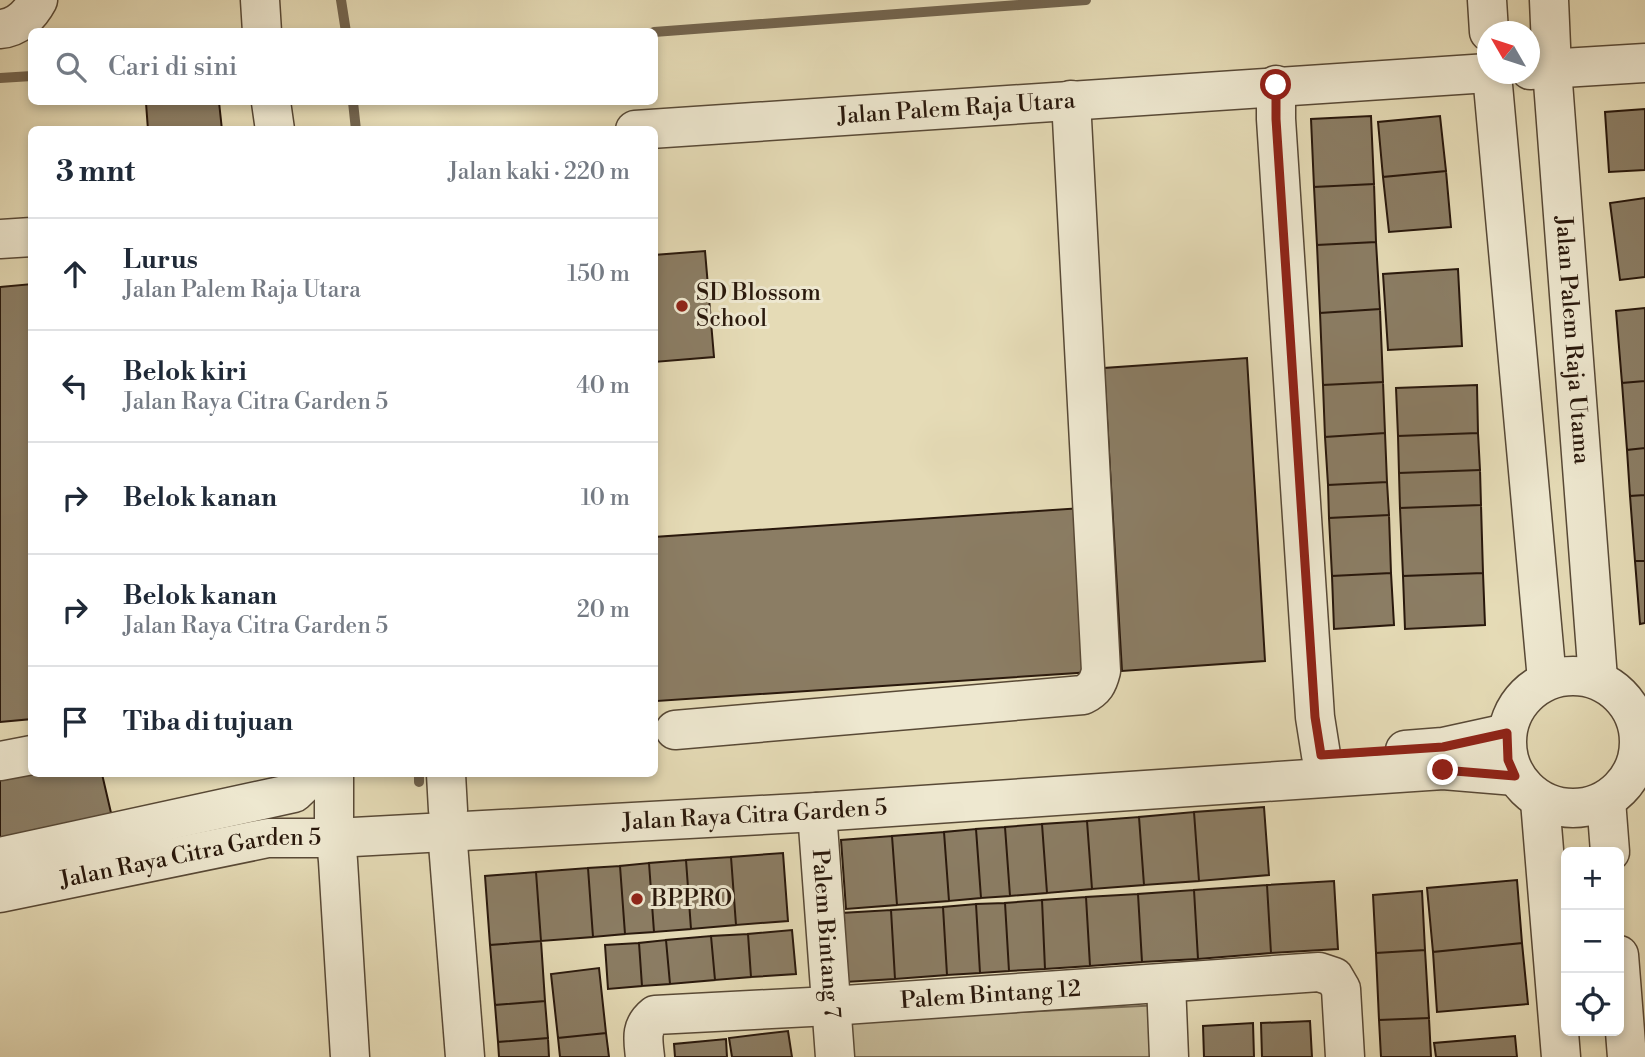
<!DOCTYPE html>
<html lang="id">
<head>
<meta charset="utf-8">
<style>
  :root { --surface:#fff; --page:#f6f6f7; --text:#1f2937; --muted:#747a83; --line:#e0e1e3 }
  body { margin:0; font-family:"Libre Bodoni",serif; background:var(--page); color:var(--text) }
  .controls { position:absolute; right:21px; bottom:21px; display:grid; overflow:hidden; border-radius:10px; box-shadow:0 4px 10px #0003 }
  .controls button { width:63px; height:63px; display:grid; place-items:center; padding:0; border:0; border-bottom:2px solid var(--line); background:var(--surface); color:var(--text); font:35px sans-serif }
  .compass { position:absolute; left:1477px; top:21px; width:63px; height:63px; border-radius:50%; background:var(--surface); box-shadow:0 4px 10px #0003; rotate:309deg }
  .stop { position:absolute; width:21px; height:21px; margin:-16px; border:5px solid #8f2418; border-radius:50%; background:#fff }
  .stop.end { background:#8f2418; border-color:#fff; box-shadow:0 2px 7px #0008 }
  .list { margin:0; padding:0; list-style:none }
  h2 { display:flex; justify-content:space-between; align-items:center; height:91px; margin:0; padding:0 28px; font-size:30px }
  h2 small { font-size:23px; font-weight:400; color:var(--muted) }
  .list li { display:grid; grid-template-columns:46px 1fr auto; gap:21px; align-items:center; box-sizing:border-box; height:112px; padding:0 28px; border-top:2px solid var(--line) }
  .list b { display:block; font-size:26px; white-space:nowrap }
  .list p { margin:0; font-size:23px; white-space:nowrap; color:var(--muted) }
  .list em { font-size:23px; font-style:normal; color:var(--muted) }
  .icon { flex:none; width:38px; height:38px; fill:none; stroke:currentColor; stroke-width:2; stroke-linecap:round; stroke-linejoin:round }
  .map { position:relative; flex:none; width:1645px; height:1057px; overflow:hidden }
  .search { position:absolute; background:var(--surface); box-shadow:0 4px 10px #0003; left:28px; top:28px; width:630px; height:77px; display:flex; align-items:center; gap:18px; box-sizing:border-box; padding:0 24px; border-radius:10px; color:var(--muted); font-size:26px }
  .panel { position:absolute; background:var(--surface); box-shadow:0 4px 10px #0003; left:28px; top:126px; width:630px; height:651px; border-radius:10px }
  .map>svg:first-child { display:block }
  .green { fill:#c5ba99; stroke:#776952; stroke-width:2 }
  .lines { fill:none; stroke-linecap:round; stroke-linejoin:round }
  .stream { stroke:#73654f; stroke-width:10 }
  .building { fill:#8b7d64; stroke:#29180c; stroke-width:2 }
  .minor-casing { stroke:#584936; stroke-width:41 }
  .minor { stroke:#eee8d0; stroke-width:38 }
  .route { stroke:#8f2418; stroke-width:9 }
  .poi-dot { fill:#8f2418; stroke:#eee8d0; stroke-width:2.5 }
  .labels { text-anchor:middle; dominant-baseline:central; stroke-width:6; stroke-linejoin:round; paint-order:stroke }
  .street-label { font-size:23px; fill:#29180c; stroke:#eee8d0 }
  .poi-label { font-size:23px; fill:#29180c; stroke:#eee8d0; text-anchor:start }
</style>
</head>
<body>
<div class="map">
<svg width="1645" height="1057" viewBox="0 0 1645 1057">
  <rect width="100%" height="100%" fill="#e5dbb6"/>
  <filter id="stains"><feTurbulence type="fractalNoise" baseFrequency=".00286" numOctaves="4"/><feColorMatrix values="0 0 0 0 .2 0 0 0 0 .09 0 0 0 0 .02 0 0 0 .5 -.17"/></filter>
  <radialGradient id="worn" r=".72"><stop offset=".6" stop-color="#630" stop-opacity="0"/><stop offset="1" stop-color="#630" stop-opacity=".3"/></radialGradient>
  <!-- green -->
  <path class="green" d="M 1161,1005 L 1162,1057 L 850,1057 L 845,1021 Z"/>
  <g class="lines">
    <!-- stream -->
    <path class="stream" d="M 341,0 L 346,32
      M 654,32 L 1086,0
      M 0,78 L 32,76
      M 353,102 L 356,130
      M 419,774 L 419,782"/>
  </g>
  <!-- building -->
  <path class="building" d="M 155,102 L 219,102 L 222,130 L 148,130 L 146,103 Z
    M 1645,109 L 1645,170 L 1609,172 L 1605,112 Z
    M 1371,116 L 1374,184 L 1314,187 L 1311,119 Z
    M 1440,116 L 1446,171 L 1383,177 L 1378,122 Z
    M 1446,171 L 1451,227 L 1389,232 L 1383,177 Z
    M 1374,184 L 1376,242 L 1317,245 L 1314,187 Z
    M 1645,198 L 1645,277 L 1620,280 L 1610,203 Z
    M 1376,242 L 1380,309 L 1320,313 L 1317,245 Z
    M 705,251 L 714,357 L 654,362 L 654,255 Z
    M 1458,269 L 1462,346 L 1388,350 L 1383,274 Z
    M 32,284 L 32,719 L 0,722 L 0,287 Z
    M 1645,308 L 1645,381 L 1622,383 L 1616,311 Z
    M 1380,309 L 1383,382 L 1323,385 L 1320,313 Z
    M 1247,358 L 1265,661 L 1122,671 L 1104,368 Z
    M 1645,381 L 1645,448 L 1627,450 L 1622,383 Z
    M 1383,382 L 1385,433 L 1325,437 L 1323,385 Z
    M 1477,385 L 1478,433 L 1398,436 L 1396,388 Z
    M 1385,433 L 1387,482 L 1328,485 L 1325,437 Z
    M 1478,433 L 1480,470 L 1399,473 L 1398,436 Z
    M 1645,448 L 1645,495 L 1630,496 L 1627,450 Z
    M 1480,470 L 1481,505 L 1400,508 L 1399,473 Z
    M 1387,482 L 1389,515 L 1329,518 L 1328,485 Z
    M 1645,495 L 1645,561 L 1635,561 L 1630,496 Z
    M 1481,505 L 1483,573 L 1403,576 L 1400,508 Z
    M 1082,508 L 1092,672 L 657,701 L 654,659 L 654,537 Z
    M 1389,515 L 1391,573 L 1332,576 L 1329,518 Z
    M 1635,561 L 1645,561 L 1645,623 L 1640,624 Z
    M 1391,573 L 1394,625 L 1334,629 L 1332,576 Z
    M 1483,573 L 1485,625 L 1405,629 L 1403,576 Z
    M 0,770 L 32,774 L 102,774 L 112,817 L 0,844 Z
    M 1264,807 L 1269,875 L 1199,881 L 1194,812 Z
    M 1194,812 L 1199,881 L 1144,885 L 1139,817 Z
    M 1139,817 L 1144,885 L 1092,889 L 1087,821 Z
    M 1087,821 L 1092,889 L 1047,893 L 1042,824 Z
    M 1042,824 L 1047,893 L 1010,896 L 1005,827 Z
    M 1005,827 L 1010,896 L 981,898 L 976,829 Z
    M 976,829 L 981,898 L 949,901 L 944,832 Z
    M 944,832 L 949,901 L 897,905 L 892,836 Z
    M 892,836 L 897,905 L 846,909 L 841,840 Z
    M 783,853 L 788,921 L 736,925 L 731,857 Z
    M 731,857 L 736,925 L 691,929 L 686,860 Z
    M 686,860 L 691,929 L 654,932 L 649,863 Z
    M 649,863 L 654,932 L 625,934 L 620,866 Z
    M 620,866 L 625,934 L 593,937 L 588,868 Z
    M 588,868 L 593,937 L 541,941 L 536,872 Z
    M 536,872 L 541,941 L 490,945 L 485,876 Z
    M 1517,880 L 1522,943 L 1433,952 L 1427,888 Z
    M 1334,881 L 1338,949 L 1271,953 L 1267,885 Z
    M 1267,885 L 1271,953 L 1198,959 L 1194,890 Z
    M 1194,890 L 1198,959 L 1142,962 L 1138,894 Z
    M 1422,891 L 1425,950 L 1376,953 L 1373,895 Z
    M 1138,894 L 1142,962 L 1090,966 L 1086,897 Z
    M 1086,897 L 1090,966 L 1045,969 L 1042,900 Z
    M 1042,900 L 1045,969 L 1009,971 L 1005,903 Z
    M 1005,903 L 1009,971 L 980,973 L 976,904 Z
    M 976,904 L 980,973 L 947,975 L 943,907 Z
    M 943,907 L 947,975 L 895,979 L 891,910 Z
    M 891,910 L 895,979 L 845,982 L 841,913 Z
    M 792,930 L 796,974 L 751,977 L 748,934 Z
    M 748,934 L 751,977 L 715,980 L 711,936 Z
    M 711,936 L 715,980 L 670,984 L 666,940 Z
    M 666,940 L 670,984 L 642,986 L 639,943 Z
    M 541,941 L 545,1001 L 495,1005 L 490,945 Z
    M 639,943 L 642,986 L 608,989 L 605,945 Z
    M 1522,943 L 1528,1004 L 1437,1012 L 1433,952 Z
    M 1425,950 L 1429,1018 L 1379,1020 L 1376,953 Z
    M 599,968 L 606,1033 L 558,1038 L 551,974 Z
    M 545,1001 L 548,1038 L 498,1042 L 495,1005 Z
    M 1429,1018 L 1431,1057 L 1381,1057 L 1379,1020 Z
    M 1310,1021 L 1312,1057 L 1262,1057 L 1261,1023 Z
    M 1253,1023 L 1254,1057 L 1204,1057 L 1203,1026 Z
    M 788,1031 L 792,1057 L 732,1057 L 729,1038 Z
    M 606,1033 L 609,1057 L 560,1057 L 558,1038 Z
    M 1515,1036 L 1517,1057 L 1436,1057 L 1434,1043 Z
    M 548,1038 L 549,1057 L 499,1057 L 498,1042 Z
    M 726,1039 L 727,1057 L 675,1057 L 674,1044 Z"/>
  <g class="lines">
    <!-- minor casing -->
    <g class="minor-casing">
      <g id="minor">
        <path d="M 260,0 L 262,32"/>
        <path d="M 1487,0 L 1489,32"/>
        <path id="s1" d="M 1549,0 L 1552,69 L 1598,679"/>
        <path d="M 0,29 C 17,28 30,15 38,0"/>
        <path d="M 1530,70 L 1645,63"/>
        <path d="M 1492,74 L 1547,680"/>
        <path d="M 1276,85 L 1276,119 L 1315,717 L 1321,755"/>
        <path d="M 271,102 L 275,130"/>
        <path id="s2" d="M 635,130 L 1488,73"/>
        <path d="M 0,239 L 32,237"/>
        <circle cx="1573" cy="742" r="66"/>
        <path d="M 675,730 L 1083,695 C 1095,689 1098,683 1101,671 L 1071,100"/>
        <path d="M 1405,750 L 1443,747 L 1507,733"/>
        <path d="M 0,761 L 32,755"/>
        <path d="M 334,774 L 334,819 L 338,861 L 350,1057"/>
        <path d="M 446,774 L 448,810"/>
        <path d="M 1606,800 L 1610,852"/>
        <path d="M 1540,801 L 1561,1057"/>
        <path id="s3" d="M 817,812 L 835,1057"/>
        <path d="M 447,831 L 465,1057"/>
        <path d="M 0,857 L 294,793 L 314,774"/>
        <path id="s4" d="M 0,893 L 268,838 L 335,838 L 817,812 L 1443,770 L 1515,776"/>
        <path d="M 1619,955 L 1627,1057"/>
        <path d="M 1166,983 L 1169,1057"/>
        <path id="s5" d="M 645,1057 C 643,1039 640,1027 655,1015 L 830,1006 L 1319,972 L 1334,977 L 1341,989 L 1345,1057"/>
      </g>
    </g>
    <!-- minor -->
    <use href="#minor" class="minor"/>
  </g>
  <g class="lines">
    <!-- route -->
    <path class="route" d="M 1276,85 L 1276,119 L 1315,717 L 1321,755 L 1443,747 L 1507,733 L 1508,760 L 1515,776 L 1443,770"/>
  </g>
  <!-- markers -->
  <g class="poi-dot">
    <circle cx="682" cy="306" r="7"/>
    <circle cx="637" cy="899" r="7"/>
  </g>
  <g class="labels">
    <!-- street labels -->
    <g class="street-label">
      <text stroke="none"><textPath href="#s2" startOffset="322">Jalan Palem Raja Utara</textPath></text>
      <text stroke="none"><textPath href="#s1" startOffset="341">Jalan Palem Raja Utama</textPath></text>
      <text stroke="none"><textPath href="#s4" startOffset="761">Jalan Raya Citra Garden 5</textPath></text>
      <text stroke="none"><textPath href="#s4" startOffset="194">Jalan Raya Citra Garden 5</textPath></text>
      <text stroke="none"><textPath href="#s3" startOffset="122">Palem Bintang 7</textPath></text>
      <text stroke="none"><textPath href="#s5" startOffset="382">Palem Bintang 12</textPath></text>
    </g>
    <!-- poi labels -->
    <g class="poi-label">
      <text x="696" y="293">SD Blossom<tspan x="696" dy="26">School</tspan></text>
      <text x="651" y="899">BPPRO</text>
    </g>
  </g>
  <rect width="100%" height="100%" filter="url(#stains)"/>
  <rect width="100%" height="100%" fill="url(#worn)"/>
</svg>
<div class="controls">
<button>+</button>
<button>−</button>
<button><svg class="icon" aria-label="locate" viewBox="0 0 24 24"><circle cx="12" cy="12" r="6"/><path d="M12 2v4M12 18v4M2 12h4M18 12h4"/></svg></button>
</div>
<svg class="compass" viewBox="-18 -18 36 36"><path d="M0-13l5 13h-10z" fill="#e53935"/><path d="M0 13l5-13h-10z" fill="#747a83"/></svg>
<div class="stop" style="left:1276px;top:85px"></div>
<div class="stop end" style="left:1443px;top:770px"></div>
<div class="search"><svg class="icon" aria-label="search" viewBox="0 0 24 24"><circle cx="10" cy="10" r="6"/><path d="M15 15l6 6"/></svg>Cari di sini</div>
<section class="panel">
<h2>3 mnt<small>Jalan kaki · 220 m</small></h2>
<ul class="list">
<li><svg class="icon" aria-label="ahead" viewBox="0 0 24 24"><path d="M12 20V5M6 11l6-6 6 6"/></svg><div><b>Lurus</b><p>Jalan Palem Raja Utara</p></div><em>150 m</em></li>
<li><svg class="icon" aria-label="left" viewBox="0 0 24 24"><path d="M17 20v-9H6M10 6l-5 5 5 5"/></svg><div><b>Belok kiri</b><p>Jalan Raya Citra Garden 5</p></div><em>40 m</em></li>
<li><svg class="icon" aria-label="right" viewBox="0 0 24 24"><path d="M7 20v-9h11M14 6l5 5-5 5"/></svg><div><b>Belok kanan</b></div><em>10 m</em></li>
<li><svg class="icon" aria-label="right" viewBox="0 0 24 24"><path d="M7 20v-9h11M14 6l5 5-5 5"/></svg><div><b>Belok kanan</b><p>Jalan Raya Citra Garden 5</p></div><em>20 m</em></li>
<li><svg class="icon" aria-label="arrive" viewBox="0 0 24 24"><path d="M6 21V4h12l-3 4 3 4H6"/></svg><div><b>Tiba di tujuan</b></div></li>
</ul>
</section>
</div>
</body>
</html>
